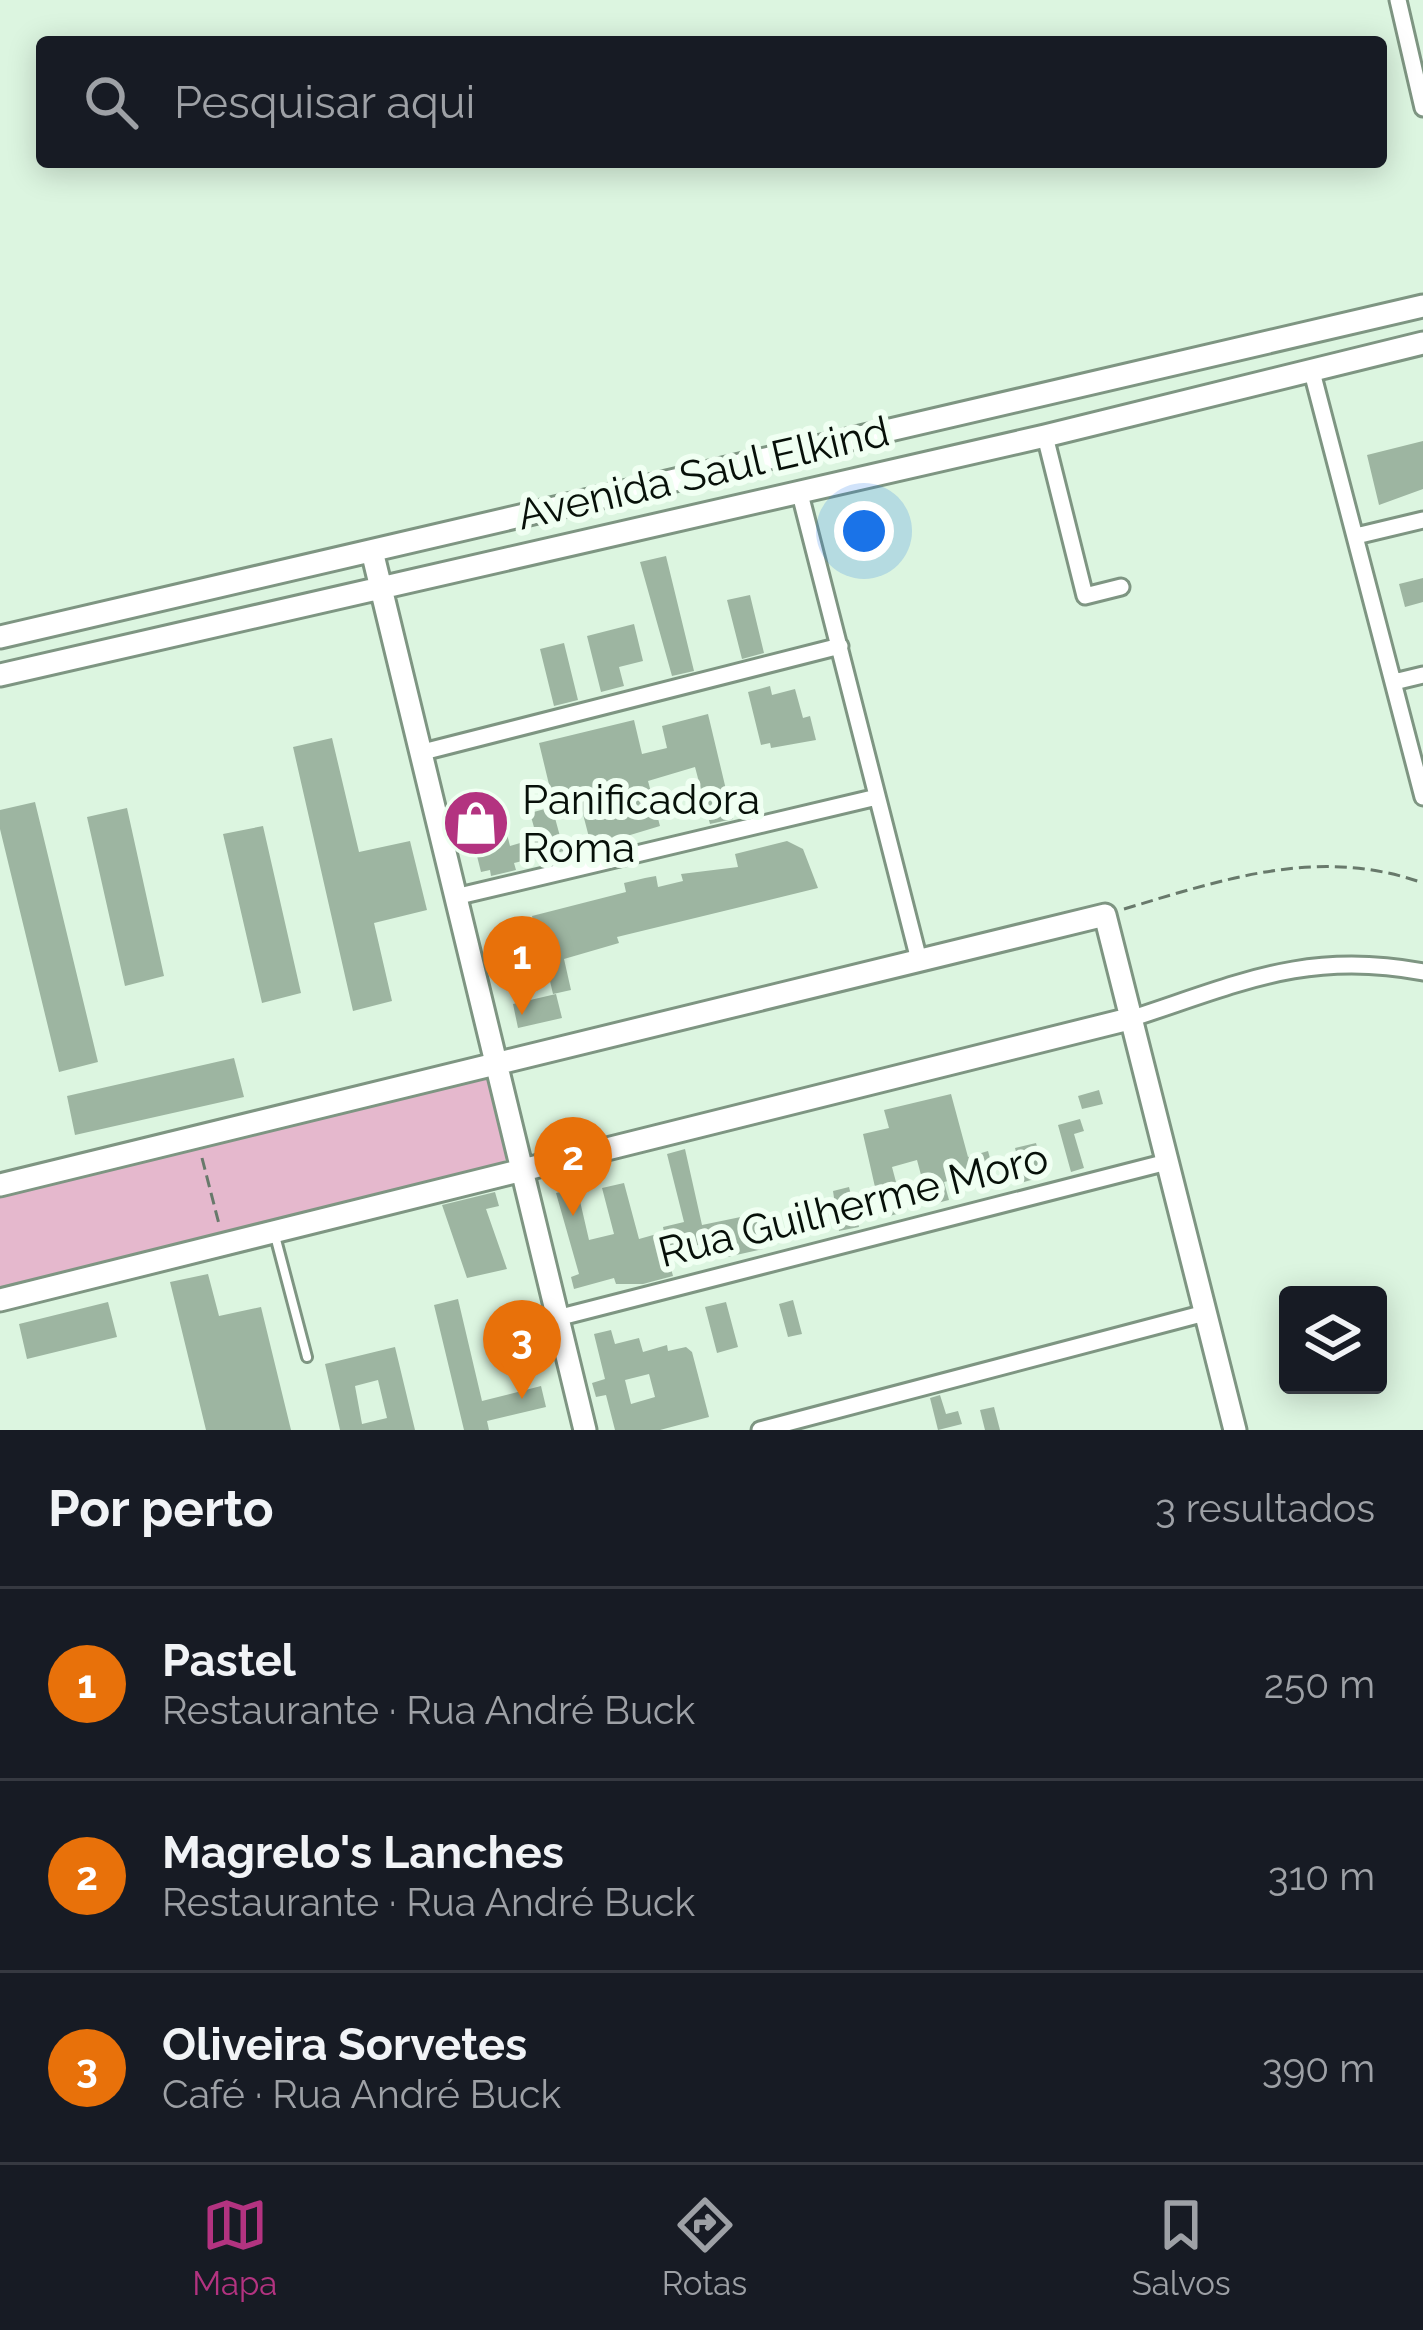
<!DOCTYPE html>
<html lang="pt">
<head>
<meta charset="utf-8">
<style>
  :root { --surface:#171b24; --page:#242831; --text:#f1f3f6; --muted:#9ea1a6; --line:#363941; --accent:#b33380 }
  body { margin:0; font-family:Raleway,sans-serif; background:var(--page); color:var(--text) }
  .controls { position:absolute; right:36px; bottom:36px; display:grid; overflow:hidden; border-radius:12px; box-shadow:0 6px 30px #0003 }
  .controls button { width:108px; height:108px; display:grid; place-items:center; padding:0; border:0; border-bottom:3px solid var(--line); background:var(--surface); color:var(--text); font:60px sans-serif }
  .you { position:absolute; left:864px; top:531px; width:42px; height:42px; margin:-30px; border:9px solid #fff; border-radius:50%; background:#1a73e8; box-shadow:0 0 0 18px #1a73e833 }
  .badge { display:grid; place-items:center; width:78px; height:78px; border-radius:50%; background:var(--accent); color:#fff; font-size:39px; font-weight:700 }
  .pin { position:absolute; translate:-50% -99px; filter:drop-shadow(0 3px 6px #0008) }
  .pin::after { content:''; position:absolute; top:63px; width:42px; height:36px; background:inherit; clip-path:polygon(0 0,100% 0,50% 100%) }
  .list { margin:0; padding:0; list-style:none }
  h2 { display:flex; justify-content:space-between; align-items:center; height:156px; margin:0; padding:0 48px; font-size:51px }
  h2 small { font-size:39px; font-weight:400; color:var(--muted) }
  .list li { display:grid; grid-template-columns:78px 1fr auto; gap:36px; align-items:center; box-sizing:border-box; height:192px; padding:0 48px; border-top:3px solid var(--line) }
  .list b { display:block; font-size:45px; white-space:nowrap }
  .list p { margin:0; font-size:39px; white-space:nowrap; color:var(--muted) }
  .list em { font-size:39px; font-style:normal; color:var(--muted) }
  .icon { flex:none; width:66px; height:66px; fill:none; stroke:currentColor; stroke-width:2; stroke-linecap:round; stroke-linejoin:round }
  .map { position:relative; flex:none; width:1423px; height:1430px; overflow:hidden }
  .search { position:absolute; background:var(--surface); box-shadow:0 6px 30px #0003; left:36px; right:36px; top:36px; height:132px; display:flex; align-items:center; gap:30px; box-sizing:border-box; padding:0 42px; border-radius:12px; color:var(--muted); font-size:45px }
  .sheet { height:732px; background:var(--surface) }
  nav { display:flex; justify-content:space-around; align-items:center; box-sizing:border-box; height:168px; border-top:3px solid var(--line); background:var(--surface); font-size:33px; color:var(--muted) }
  nav a { display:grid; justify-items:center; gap:6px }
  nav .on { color:var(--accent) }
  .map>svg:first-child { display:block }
  .green { fill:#e5b8cd }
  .building { fill:#9db5a1; fill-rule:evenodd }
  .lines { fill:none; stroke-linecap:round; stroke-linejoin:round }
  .lane-casing { stroke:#7e9582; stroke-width:14 }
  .street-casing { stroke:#7e9582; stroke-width:21 }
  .secondary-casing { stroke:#7e9582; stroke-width:27 }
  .path { stroke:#68796b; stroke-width:3; stroke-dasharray:12 6; stroke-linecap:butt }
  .lane { stroke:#fff; stroke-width:8 }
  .street { stroke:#fff; stroke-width:15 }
  .secondary { stroke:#fff; stroke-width:21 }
  .labels { text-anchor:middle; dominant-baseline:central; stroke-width:12; stroke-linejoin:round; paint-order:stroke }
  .street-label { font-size:42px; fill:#071009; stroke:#f0fff2 }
  .poi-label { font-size:42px; fill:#071009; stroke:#f0fff2; text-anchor:start }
</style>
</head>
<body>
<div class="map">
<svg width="1423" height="1430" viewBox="0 0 1423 1430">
  <rect width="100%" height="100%" fill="#dcf5e0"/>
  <!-- green -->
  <path class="green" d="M 488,1075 L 509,1157 L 503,1162 L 0,1288 L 0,1198 Z"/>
  <!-- building -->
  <path class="building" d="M 1423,441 L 1423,489 L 1379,505 L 1367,455 Z
    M 666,556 L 694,671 L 672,676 L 640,562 Z
    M 1423,578 L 1423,602 L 1405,607 L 1399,584 Z
    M 750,595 L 764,653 L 742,659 L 727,600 Z
    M 634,624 L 643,661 L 619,667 L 624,686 L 601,692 L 587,636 Z
    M 564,643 L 578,700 L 554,706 L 540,649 Z
    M 770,686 L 772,695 L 795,689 L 803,718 L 810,716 L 816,740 L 771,748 L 770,743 L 761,745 L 748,692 Z
    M 708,714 L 733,819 L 710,824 L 695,767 L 648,781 L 660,826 L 617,839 L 591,845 L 578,795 L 553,801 L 539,743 L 634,720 L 642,754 L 667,748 L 662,726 Z
    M 332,738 L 359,852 L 410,841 L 427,910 L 374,923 L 392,1001 L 353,1011 L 293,747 Z
    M 493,800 L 501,836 L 507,834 L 510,846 L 537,838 L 530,813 L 552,807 L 564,851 L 514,863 L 516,870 L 491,876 L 490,870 L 481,872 L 471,832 L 462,834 L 458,820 L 472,817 L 469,805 Z
    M 35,802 L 98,1062 L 59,1072 L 0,829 L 0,810 Z
    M 127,808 L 164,976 L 125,986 L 87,817 Z
    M 263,826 L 301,993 L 262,1003 L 223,834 Z
    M 787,841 L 803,849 L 818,888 L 617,937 L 619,943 L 564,959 L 571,990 L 553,994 L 546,964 L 502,978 L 496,949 L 537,939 L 532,916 L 626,892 L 624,883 L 645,878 L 656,876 L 658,887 L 683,881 L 681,874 L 738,867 L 735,854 Z
    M 556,994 L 562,1018 L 518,1028 L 513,1004 Z
    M 234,1058 L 244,1097 L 75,1135 L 67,1096 Z
    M 1099,1090 L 1103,1104 L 1082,1109 L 1078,1096 Z
    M 951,1094 L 968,1157 L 988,1151 L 993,1169 L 944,1182 L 949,1200 L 929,1205 L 917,1160 L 892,1167 L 904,1212 L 882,1218 L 863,1134 L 889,1128 L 884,1110 Z
    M 1080,1119 L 1084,1131 L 1074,1134 L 1084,1168 L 1071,1172 L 1058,1125 Z
    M 1036,1143 L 1045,1176 L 1024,1182 L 1015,1148 Z
    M 685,1149 L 702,1225 L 755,1214 L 763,1249 L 718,1259 L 714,1241 L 667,1253 L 673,1276 L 643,1284 L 616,1284 L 614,1278 L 574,1289 L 571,1277 L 579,1274 L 556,1193 L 577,1188 L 589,1240 L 614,1234 L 602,1188 L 624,1183 L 639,1239 L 664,1232 L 663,1227 L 684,1222 L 667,1154 Z
    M 849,1187 L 859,1227 L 839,1231 L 833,1191 Z
    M 495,1192 L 499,1206 L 486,1209 L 507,1269 L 467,1278 L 442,1205 Z
    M 208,1274 L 219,1316 L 261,1307 L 291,1430 L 206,1430 L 170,1282 Z
    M 458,1299 L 482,1401 L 541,1386 L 546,1407 L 487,1421 L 489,1430 L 464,1430 L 434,1305 Z
    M 793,1300 L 802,1334 L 788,1337 L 779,1304 Z
    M 108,1302 L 117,1337 L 27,1359 L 19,1324 Z
    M 726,1302 L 738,1347 L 717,1353 L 705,1307 Z
    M 611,1330 L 615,1344 L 639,1338 L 643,1352 L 667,1345 L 668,1351 L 686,1347 L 692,1352 L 709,1417 L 660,1430 L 615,1430 L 606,1395 L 596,1397 L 592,1383 L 605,1379 L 594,1334 ZM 649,1374 L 655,1397 L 631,1404 L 625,1380 Z
    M 395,1347 L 415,1430 L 340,1430 L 325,1364 ZM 378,1380 L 387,1418 L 362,1424 L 355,1386 Z
    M 940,1395 L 946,1414 L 958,1411 L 962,1424 L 938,1430 L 930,1398 Z
    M 994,1407 L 1000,1430 L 985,1430 L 980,1410 Z"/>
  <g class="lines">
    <!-- lane casing -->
    <g class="lane-casing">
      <path id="lane" d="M 274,1232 L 307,1357"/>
    </g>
    <!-- street casing -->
    <g class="street-casing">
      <path id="street" d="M 1398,0 L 1423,108
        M 1312,372 L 1423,797
        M 1045,436 L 1085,596 L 1121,587
        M 799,490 L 919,960
        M 1356,536 L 1423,520
        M 1394,682 L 1423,675
        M 419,753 L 840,646
        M 455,897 L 877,797
        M 1133,1018 C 1240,983 1308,950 1423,972
        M 557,1318 L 1167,1162
        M 760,1430 L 1205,1313"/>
    </g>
    <!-- secondary casing -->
    <g class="secondary-casing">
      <path id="secondary" d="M 372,551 L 585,1430
        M 0,637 L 1423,306
        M 0,675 L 1045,436 L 1423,343
        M 0,1185 L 1105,915 L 1235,1430
        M 0,1300 L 1133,1018"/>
    </g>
    <!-- path -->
    <path class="path" d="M 1124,909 C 1225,879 1319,846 1423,883
      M 202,1158 L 219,1224"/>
    <!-- lane -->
    <use href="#lane" class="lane"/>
    <!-- street -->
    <use href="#street" class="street"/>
    <!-- secondary -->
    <use href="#secondary" class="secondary"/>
  </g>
  <!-- icons -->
  <defs>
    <g id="shop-disc" transform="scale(3.45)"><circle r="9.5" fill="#b33380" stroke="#f0fff2"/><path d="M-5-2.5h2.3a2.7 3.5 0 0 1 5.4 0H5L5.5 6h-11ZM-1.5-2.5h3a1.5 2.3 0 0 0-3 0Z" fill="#fff"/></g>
  </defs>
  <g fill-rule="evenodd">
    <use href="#shop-disc" x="476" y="823"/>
  </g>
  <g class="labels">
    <!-- street labels -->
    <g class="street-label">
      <text transform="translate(703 473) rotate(-13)">Avenida Saul Elkind</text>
      <text transform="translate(853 1205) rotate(-14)">Rua Guilherme Moro</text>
    </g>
    <!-- poi labels -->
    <g class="poi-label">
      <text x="522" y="799">Panificadora<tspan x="522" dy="48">Roma</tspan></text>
    </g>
  </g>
</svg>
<div class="controls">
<button><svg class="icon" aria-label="layers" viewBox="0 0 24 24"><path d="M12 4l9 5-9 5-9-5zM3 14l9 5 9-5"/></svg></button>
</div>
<div class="you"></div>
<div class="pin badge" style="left:522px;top:1015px;background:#e8710a">1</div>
<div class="pin badge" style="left:573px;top:1216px;background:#e8710a">2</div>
<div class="pin badge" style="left:522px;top:1399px;background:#e8710a">3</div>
<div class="search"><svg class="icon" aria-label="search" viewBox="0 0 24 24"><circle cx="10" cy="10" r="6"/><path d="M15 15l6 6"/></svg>Pesquisar aqui</div>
</div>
<section class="sheet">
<h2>Por perto<small>3 resultados</small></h2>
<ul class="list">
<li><span class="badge" style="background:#e8710a">1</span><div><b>Pastel</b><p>Restaurante · Rua André Buck</p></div><em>250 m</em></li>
<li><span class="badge" style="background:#e8710a">2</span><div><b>Magrelo's Lanches</b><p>Restaurante · Rua André Buck</p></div><em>310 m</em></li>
<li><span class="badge" style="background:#e8710a">3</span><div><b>Oliveira Sorvetes</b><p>Café · Rua André Buck</p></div><em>390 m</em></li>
</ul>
</section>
<nav>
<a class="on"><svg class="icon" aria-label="map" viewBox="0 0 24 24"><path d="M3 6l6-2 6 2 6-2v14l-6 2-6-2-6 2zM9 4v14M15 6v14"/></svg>Mapa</a>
<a><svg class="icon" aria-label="directions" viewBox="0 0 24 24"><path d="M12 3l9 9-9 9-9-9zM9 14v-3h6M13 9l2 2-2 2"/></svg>Rotas</a>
<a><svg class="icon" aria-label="saved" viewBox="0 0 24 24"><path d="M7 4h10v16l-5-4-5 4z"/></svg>Salvos</a>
</nav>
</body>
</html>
